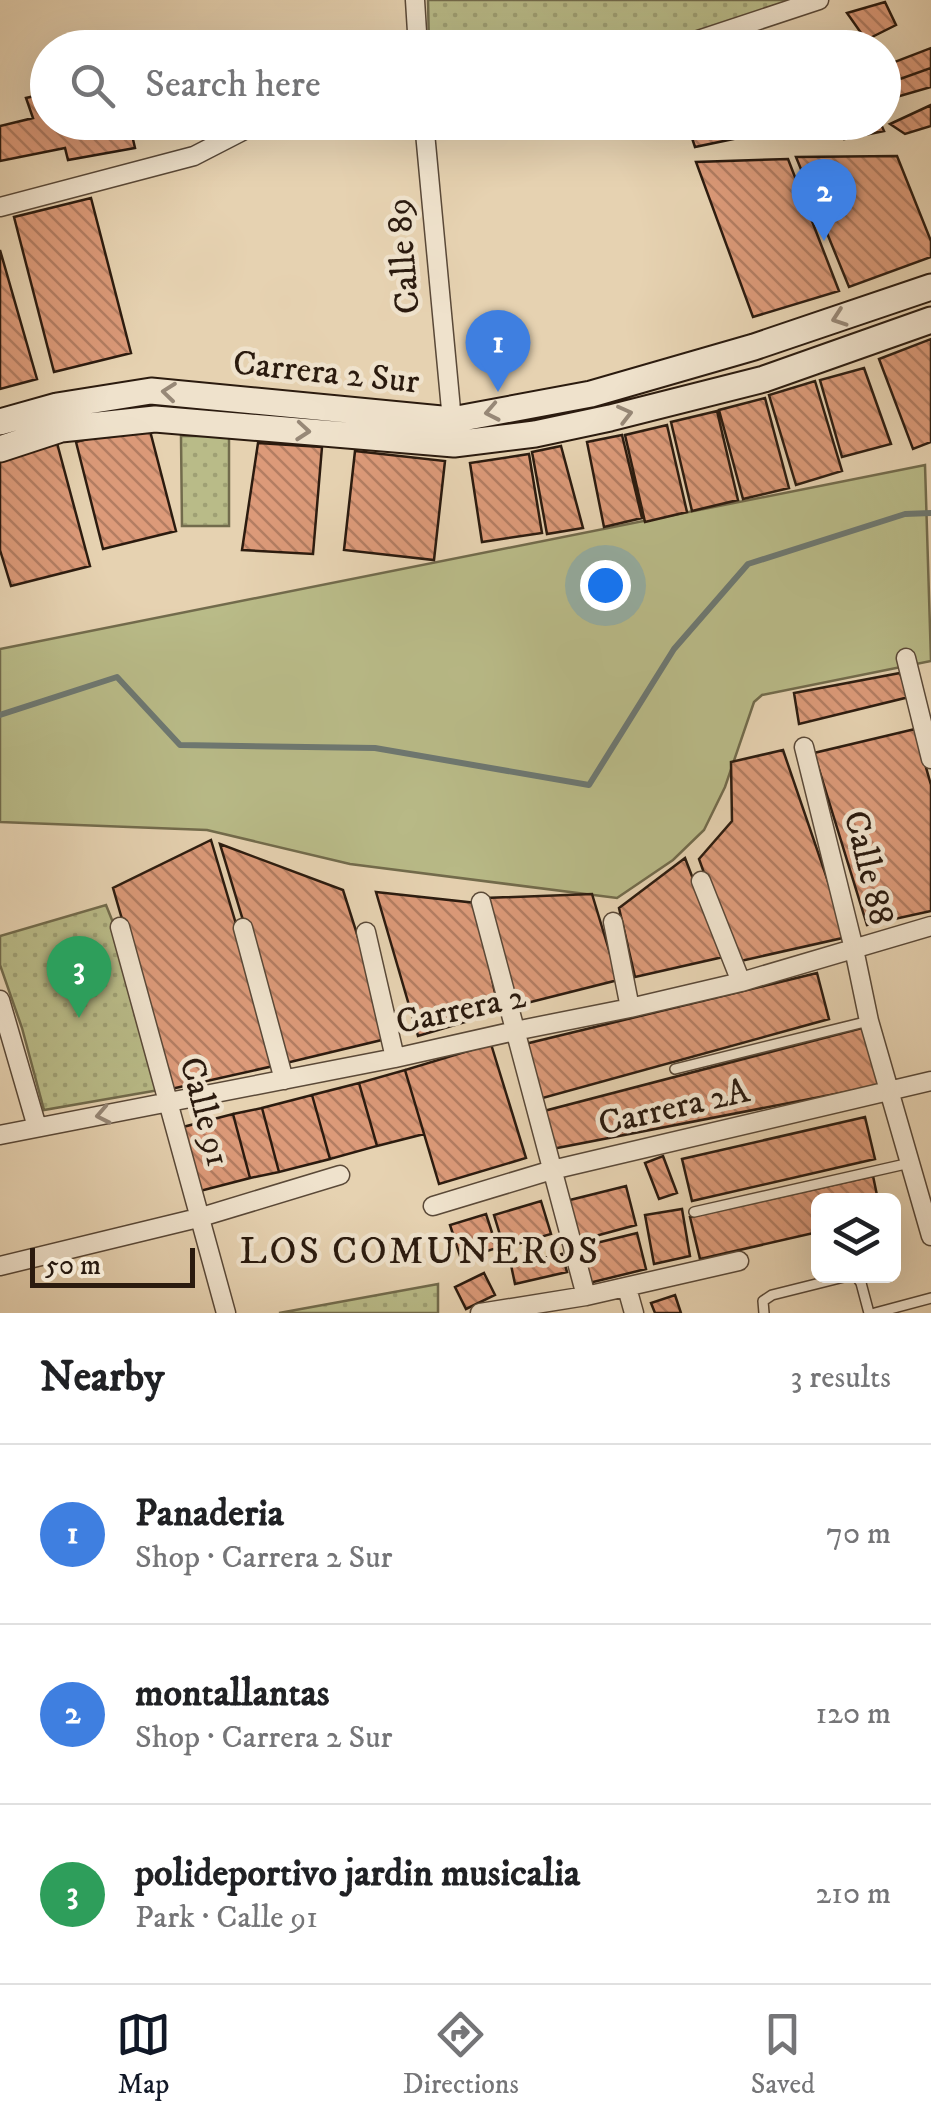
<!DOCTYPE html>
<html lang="en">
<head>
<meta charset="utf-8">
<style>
  :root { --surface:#fff; --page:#f2f2f2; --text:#202124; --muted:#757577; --line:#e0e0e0; --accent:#111827 }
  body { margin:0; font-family:"IM FELL DW Pica",serif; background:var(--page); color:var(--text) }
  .controls { position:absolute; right:30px; bottom:30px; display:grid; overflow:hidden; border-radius:15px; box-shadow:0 10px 40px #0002 }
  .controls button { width:90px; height:90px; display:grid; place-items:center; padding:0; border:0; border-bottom:2px solid var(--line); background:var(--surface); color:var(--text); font:50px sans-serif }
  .scale { position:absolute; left:30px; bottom:25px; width:165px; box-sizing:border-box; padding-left:10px; border:5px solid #2b1b0f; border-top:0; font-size:28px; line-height:35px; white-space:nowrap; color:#2b1b0f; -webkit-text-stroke:8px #efe2cc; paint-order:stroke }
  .you { position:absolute; left:605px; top:585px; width:35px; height:35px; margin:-25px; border:8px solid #fff; border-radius:50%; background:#1a73e8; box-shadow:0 0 0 15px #1a73e833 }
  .badge { display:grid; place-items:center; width:65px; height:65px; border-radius:50%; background:var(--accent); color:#fff; font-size:32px; font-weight:700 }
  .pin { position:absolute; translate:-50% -82px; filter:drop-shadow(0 2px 5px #0008) }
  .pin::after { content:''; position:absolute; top:52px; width:35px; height:30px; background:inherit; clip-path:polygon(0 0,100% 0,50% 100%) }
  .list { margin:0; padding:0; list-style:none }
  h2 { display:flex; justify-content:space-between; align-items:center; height:130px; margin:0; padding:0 40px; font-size:42px }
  h2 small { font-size:32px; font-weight:400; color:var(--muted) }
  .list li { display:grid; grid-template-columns:65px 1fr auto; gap:30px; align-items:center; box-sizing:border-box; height:180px; padding:0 40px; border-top:2px solid var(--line) }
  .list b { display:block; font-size:38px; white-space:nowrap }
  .list p { margin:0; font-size:32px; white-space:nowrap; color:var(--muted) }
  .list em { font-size:32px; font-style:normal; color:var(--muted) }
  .icon { flex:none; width:55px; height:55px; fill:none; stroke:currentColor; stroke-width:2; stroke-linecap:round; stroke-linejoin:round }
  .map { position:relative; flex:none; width:931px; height:1313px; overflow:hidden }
  .search { position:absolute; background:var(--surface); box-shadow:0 10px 40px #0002; left:30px; right:30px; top:30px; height:110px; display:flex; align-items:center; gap:25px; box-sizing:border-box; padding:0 35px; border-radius:55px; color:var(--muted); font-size:38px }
  .sheet { height:670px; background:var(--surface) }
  nav { display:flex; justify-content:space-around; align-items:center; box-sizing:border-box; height:140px; border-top:2px solid var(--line); background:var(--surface); font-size:28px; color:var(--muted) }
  nav a { display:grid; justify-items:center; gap:5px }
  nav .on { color:var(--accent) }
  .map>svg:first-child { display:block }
  .grass { fill:#b9bb88; stroke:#726b4c; stroke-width:2.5 }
  .park { fill:url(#park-dots); stroke:#726b4c; stroke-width:2.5 }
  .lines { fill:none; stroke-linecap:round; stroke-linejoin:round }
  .stream { stroke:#6d7872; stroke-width:6 }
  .building { fill:url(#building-back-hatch); stroke:#2b1b0f; stroke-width:2.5 }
  .lane-casing { stroke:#5a4938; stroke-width:12 }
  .street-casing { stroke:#5a4938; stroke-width:21 }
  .secondary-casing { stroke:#2b1b0f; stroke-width:29 }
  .lane { stroke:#efe2cc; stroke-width:9 }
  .street { stroke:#efe2cc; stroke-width:18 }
  .secondary { stroke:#efe2cc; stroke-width:25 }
  .oneway { stroke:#978877 }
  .labels { text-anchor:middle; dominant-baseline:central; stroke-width:9; stroke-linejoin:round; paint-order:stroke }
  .street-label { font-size:35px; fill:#2b1b0f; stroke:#efe2cc }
  .neighbourhood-label { font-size:38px; letter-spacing:2.5px; fill:#2b1b0f; stroke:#efe2cc }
</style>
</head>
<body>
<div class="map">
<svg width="931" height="1313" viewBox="0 0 931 1313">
  <defs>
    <pattern id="park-dots" width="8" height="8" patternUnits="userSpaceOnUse" patternTransform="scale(2.5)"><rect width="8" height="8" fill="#b9bb88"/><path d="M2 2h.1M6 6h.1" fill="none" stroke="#9fa074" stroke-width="1.8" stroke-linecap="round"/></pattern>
    <pattern id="building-back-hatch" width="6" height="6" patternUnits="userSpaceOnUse" patternTransform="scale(2.5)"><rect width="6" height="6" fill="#dc9a79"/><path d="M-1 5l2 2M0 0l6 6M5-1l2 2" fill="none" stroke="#b37d62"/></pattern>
  </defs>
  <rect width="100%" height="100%" fill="#e6d2b1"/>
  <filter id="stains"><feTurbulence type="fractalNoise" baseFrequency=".002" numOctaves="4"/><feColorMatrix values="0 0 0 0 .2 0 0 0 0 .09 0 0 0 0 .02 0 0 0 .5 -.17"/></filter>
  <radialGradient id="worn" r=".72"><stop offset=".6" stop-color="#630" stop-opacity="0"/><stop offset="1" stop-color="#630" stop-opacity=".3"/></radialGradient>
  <!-- grass -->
  <path class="grass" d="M 925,465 L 931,661 L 762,695 L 754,702 L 725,787 L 704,830 L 673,860 L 617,898 L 350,864 L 207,830 L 0,822 L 0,649 Z"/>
  <!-- park -->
  <path class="park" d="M 428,0 L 807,0 L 659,48 L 429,47 Z
    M 181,436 L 229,436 L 229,526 L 182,526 Z
    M 106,905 L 122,945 L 159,1090 L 44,1110 L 22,1028 L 0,965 L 0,936 Z
    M 438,1284 L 438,1313 L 279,1313 Z"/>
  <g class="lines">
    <!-- stream -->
    <path class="stream" d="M 0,715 L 117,677 L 180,745 L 375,748 L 589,785 L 674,649 L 748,564 L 905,514 L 931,513"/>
  </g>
  <!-- building -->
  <path class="building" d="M 885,2 L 896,25 L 866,40 L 847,13 Z
    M 799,35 L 805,48 L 766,48 L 764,43 Z
    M 931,48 L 931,68 L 886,84 L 884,80 L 884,66 Z
    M 931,68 L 931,87 L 893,98 L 886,84 Z
    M 48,93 L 48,122 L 129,122 L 135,148 L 68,160 L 65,148 L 0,161 L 0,126 L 33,118 L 26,98 Z
    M 931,105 L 931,126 L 905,134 L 890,124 Z
    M 707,122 L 731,122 L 738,138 L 695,147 L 689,129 Z
    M 791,122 L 824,122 L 824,125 L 796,136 Z
    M 838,122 L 880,122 L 884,131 L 844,139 L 833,124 Z
    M 897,156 L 931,241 L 931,257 L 849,287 L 796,157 Z
    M 788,159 L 839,291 L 753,317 L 696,162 Z
    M 91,198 L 131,353 L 54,372 L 14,217 Z
    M 0,250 L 37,379 L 0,389 Z
    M 931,339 L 931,442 L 913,449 L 879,359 Z
    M 864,368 L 891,444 L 842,457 L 820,380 Z
    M 815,381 L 842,471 L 796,485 L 769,395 Z
    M 765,398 L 789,488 L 743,499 L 719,410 Z
    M 717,411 L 738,500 L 692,511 L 671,422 Z
    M 148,423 L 176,531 L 103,549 L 76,442 Z
    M 667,425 L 687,512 L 645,522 L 625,435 Z
    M 622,435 L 642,518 L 604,527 L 587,442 Z
    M 57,443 L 90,566 L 11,586 L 0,550 L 0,458 Z
    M 258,443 L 322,447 L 313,554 L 242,550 Z
    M 561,446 L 583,528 L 547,534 L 532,452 Z
    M 355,451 L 445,461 L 434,560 L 344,550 Z
    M 529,454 L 542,533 L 482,542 L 470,463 Z
    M 900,673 L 909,697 L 799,724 L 794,693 Z
    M 915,729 L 931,785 L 931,911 L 867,925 L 814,753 Z
    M 783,750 L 847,937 L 736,962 L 699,859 L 732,821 L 731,762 Z
    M 211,840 L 278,1065 L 171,1089 L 113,888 Z
    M 220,844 L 343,890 L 390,1038 L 286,1063 Z
    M 685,858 L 723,957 L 635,977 L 619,908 Z
    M 376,892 L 476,903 L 499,1012 L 418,1036 Z
    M 592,894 L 618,980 L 511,1007 L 485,898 Z
    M 817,973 L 829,1019 L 539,1099 L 525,1044 Z
    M 866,1027 L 887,1084 L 552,1149 L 544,1111 Z
    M 491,1044 L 526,1158 L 439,1184 L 405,1070 Z
    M 405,1070 L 424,1134 L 377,1146 L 359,1083 Z
    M 359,1083 L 377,1146 L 330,1159 L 312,1095 Z
    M 312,1095 L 330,1159 L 279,1172 L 262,1108 Z
    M 262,1108 L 279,1172 L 250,1178 L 233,1114 Z
    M 233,1114 L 250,1178 L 200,1191 L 183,1127 Z
    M 865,1117 L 875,1159 L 692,1201 L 682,1159 Z
    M 663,1156 L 677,1193 L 659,1199 L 645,1163 Z
    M 873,1176 L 878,1200 L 818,1200 L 818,1232 L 700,1259 L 690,1217 Z
    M 626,1186 L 636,1225 L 577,1241 L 566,1201 Z
    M 541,1201 L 551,1234 L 504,1248 L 494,1215 Z
    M 682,1209 L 690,1256 L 654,1264 L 645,1215 Z
    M 486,1214 L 497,1248 L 461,1259 L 450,1225 Z
    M 637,1233 L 646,1269 L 585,1284 L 576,1248 Z
    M 562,1254 L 567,1272 L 515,1284 L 511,1265 Z
    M 484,1273 L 495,1295 L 466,1309 L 455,1287 Z
    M 675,1295 L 681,1313 L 655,1313 L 651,1303 Z"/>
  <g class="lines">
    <!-- lane casing -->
    <g class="lane-casing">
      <path id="lane" d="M 675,1069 L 869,1021
        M 694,1212 L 910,1163
        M 856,1276 L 861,1283 L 869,1313
        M 764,1313 L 763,1301 L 772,1295 L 848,1276
        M 875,1313 L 931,1298"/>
    </g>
    <!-- street casing -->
    <g class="street-casing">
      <path id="street" d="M 415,0 L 418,48
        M 674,48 L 819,0
        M 424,122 L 453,431
        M 0,207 L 194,156 L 260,122
        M 906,658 L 931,759
        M 804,747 L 854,949 L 869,1021 L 931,1236
        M 701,881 L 741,982
        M 481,902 L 586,1296
        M 613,922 L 630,1008
        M 120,927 L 226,1313
        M 243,928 L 284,1080
        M 366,932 L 395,1058
        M 0,1000 L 37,1127
        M 0,1135 L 395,1058 L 515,1031 L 630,1008 L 741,982 L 931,926
        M 433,1206 L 552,1170 L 931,1081
        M 0,1266 L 198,1218 L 340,1175
        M 627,1288 L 634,1313
        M 480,1313 L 586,1296 L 739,1261"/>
    </g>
    <!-- secondary casing -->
    <g class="secondary-casing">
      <path id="secondary" d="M 0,422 L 57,406 L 151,391 L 452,420 L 591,394 L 754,347 L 931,287
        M 0,449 L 61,429 L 155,419 L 454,444 L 535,434 L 610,418 L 764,379 L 931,320"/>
    </g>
    <!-- lane -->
    <use href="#lane" class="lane"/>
    <!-- street -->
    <use href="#street" class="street"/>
    <!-- secondary -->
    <use href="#secondary" class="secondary"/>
  </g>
  <!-- one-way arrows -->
  <defs><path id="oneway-chevron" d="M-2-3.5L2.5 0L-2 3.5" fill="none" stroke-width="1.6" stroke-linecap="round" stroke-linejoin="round" transform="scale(2.5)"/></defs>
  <g class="oneway">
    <use href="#oneway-chevron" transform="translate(839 318) rotate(161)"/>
    <use href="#oneway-chevron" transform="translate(169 392) rotate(-174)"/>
    <use href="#oneway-chevron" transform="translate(492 412) rotate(169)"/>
    <use href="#oneway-chevron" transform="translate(625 414) rotate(-14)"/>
    <use href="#oneway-chevron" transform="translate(303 431) rotate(5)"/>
    <use href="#oneway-chevron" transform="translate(103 1115) rotate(169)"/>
  </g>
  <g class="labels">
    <!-- street labels -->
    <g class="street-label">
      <text transform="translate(404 256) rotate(-95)">Calle 89</text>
      <text transform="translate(326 373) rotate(6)">Carrera 2 Sur</text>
      <text transform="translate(868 868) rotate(76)">Calle 88</text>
      <text transform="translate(461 1010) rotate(-12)">Carrera 2</text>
      <text transform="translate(674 1108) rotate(-13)">Carrera 2A</text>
      <text transform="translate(204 1112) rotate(75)">Calle 91</text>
    </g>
    <!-- neighbourhood labels -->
    <g class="neighbourhood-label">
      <text x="420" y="1252">LOS COMUNEROS</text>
    </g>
  </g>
  <rect width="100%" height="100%" filter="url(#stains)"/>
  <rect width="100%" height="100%" fill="url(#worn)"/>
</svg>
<div class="controls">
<button><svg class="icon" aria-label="layers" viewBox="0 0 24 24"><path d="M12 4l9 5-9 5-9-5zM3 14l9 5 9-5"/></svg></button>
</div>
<div class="scale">50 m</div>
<div class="you"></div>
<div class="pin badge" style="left:498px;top:392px;background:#3f7fe0">1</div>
<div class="pin badge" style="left:824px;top:241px;background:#3f7fe0">2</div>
<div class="pin badge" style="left:79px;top:1018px;background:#2e9e5b">3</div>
<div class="search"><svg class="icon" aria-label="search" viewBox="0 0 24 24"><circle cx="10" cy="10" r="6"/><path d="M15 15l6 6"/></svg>Search here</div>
</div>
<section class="sheet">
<h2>Nearby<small>3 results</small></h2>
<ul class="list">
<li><span class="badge" style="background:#3f7fe0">1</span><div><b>Panaderia</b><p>Shop · Carrera 2 Sur</p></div><em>70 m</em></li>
<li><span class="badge" style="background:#3f7fe0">2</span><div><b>montallantas</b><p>Shop · Carrera 2 Sur</p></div><em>120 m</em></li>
<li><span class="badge" style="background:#2e9e5b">3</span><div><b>polideportivo jardin musicalia</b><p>Park · Calle 91</p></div><em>210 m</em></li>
</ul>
</section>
<nav>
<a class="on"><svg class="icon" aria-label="map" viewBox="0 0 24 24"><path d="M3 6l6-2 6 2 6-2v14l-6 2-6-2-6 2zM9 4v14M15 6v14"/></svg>Map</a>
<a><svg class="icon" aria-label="directions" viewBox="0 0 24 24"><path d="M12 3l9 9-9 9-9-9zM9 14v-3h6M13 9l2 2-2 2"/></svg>Directions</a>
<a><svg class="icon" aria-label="saved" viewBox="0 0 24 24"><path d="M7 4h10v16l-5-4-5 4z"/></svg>Saved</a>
</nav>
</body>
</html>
